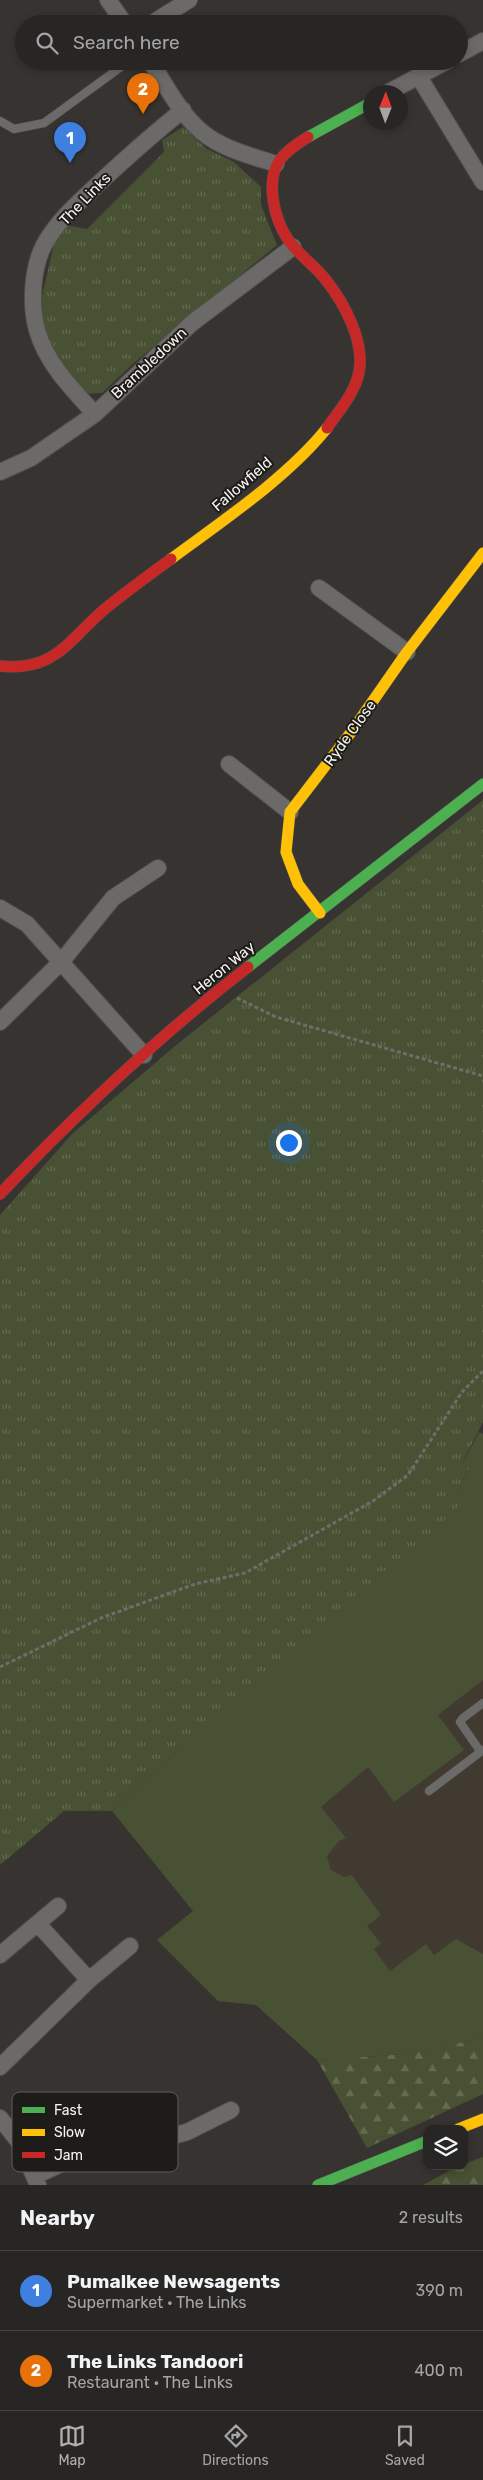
<!DOCTYPE html>
<html lang="en">
<head>
<meta charset="utf-8">
<style>
  :root { --surface:#282624; --page:#302e2c; --text:#f1f3f6; --muted:#a5a5a6; --line:#444341; --accent:#b3b0ad }
  body { margin:0; font-family:Rubik,sans-serif; background:var(--page); color:var(--text) }
  .controls { position:absolute; right:15px; bottom:15px; display:grid; overflow:hidden; border-radius:10px; box-shadow:0 2px 8px #0003 }
  .controls button { width:45px; height:45px; display:grid; place-items:center; padding:0; border:0; border-bottom:1px solid var(--line); background:var(--surface); color:var(--text); font:25px sans-serif }
  .compass { position:absolute; left:363px; top:85px; width:45px; height:45px; border-radius:50%; background:var(--surface); box-shadow:0 2px 8px #0003; rotate:1deg }
  .you { position:absolute; left:288px; top:1142px; width:18px; height:18px; margin:-12px; border:4px solid #fff; border-radius:50%; background:#1a73e8; box-shadow:0 0 0 8px #1a73e833 }
  .badge { display:grid; place-items:center; width:32px; height:32px; border-radius:50%; background:var(--accent); color:#fff; font-size:16px; font-weight:700 }
  .pin { position:absolute; translate:-50% -41px; filter:drop-shadow(0 1px 2px #0008) }
  .pin::after { content:''; position:absolute; top:26px; width:18px; height:15px; background:inherit; clip-path:polygon(0 0,100% 0,50% 100%) }
  .list { margin:0; padding:0; list-style:none }
  h2 { display:flex; justify-content:space-between; align-items:center; height:65px; margin:0; padding:0 20px; font-size:21px }
  h2 small { font-size:16px; font-weight:400; color:var(--muted) }
  .list li { display:grid; grid-template-columns:32px 1fr auto; gap:15px; align-items:center; box-sizing:border-box; height:80px; padding:0 20px; border-top:1px solid var(--line) }
  .list b { display:block; font-size:19px; white-space:nowrap }
  .list p { margin:0; font-size:16px; white-space:nowrap; color:var(--muted) }
  .list em { font-size:16px; font-style:normal; color:var(--muted) }
  .icon { flex:none; width:28px; height:28px; fill:none; stroke:currentColor; stroke-width:2; stroke-linecap:round; stroke-linejoin:round }
  .map { position:relative; flex:none; width:483px; height:2185px; overflow:hidden }
  .search { position:absolute; background:var(--surface); box-shadow:0 2px 8px #0003; left:15px; right:15px; top:15px; height:55px; display:flex; align-items:center; gap:12px; box-sizing:border-box; padding:0 18px; border-radius:28px; color:var(--muted); font-size:19px }
  .sheet { height:225px; background:var(--surface) }
  nav { display:flex; justify-content:space-around; align-items:center; box-sizing:border-box; height:70px; border-top:1px solid var(--line); background:var(--surface); font-size:14px; color:var(--muted) }
  nav a { display:grid; justify-items:center; gap:2px }
  nav .on { color:var(--accent) }
  .map>svg:first-child { display:block }
  .built { fill:#403a30 }
  .green { fill:#485133 }
  .forest { fill:url(#forest-firs) }
  .park { fill:url(#park-tufts) }
  .lines { fill:none; stroke-linecap:round; stroke-linejoin:round }
  .lane-casing { stroke:#514f4c; stroke-width:9 }
  .street-casing { stroke:#514f4c; stroke-width:18 }
  .fast-casing { stroke:#514f4c; stroke-width:12 }
  .slow-casing { stroke:#514f4c; stroke-width:12 }
  .jam-casing { stroke:#514f4c; stroke-width:12 }
  .path { stroke:#6e6d6b; stroke-width:3; stroke-dasharray:4 2.5; stroke-linecap:butt }
  .lane { stroke:#6c6a68; stroke-width:8 }
  .street { stroke:#6c6a68; stroke-width:16 }
  .fast { stroke:#4caf50; stroke-width:11 }
  .slow { stroke:#ffc107; stroke-width:11 }
  .jam { stroke:#c62828; stroke-width:11 }
  .labels { text-anchor:middle; dominant-baseline:central; stroke-width:4; stroke-linejoin:round; paint-order:stroke }
  .street-label { font-size:15px; fill:#f7f4f1; stroke:#1d1c19 }
  .key { fill:#1d1c19; stroke:#5e5d5a; stroke-width:1 }
  .key-label { font-size:14px; fill:#f7f4f1 }
</style>
</head>
<body>
<div class="map">
<svg width="483" height="2185" viewBox="0 0 483 2185">
  <defs>
    <pattern id="forest-firs" width="22" height="20" patternUnits="userSpaceOnUse" patternTransform="scale(1.25)"><rect width="22" height="20" fill="#485133"/><path d="M5 1l3.5 6h-7zM16 11l3.5 6h-7z" fill="#636b51"/></pattern>
    <pattern id="park-tufts" width="24" height="20" patternUnits="userSpaceOnUse" patternTransform="scale(1.25)"><rect width="24" height="20" fill="#485133"/><path d="M3 7l-1-3M5 7V3M7 7l1-3M15 17l-1-3M17 17v-4M19 17l1-3" fill="none" stroke="#636b51"/></pattern>
  </defs>
  <rect width="100%" height="100%" fill="#363330"/>
  <!-- built -->
  <path class="built" d="M 483,1509 L 483,2094 L 367,2148 L 317,2060 L 256,2005 L 218,2001 L 157,1940 L 193,1911 L 112,1811 Z"/>
  <!-- green -->
  <path class="green" d="M 479,1432 L 483,1434 L 483,1680 L 438,1715 L 464,1750 L 394,1802 L 368,1767 L 321,1807 L 346,1838 L 339,1841 L 327,1856 L 331,1870 L 344,1877 L 352,1875 L 381,1915 L 367,1926 L 381,1944 L 374,1949 L 390,1971 L 426,1944 L 434,1955 L 456,1939 L 483,1954 L 483,2038 L 408,2054 L 317,2060 L 256,2005 L 218,2001 L 157,1940 L 193,1911 L 112,1811 L 179,1749 L 466,1498 L 457,1492 L 470,1466 L 463,1463 Z"/>
  <!-- forest -->
  <path class="forest" d="M 483,2038 L 483,2094 L 367,2148 L 317,2060 L 408,2054 Z
    M 483,2157 L 483,2185 L 423,2185 L 458,2166 L 464,2166 L 464,2164 Z"/>
  <!-- park -->
  <path class="park" d="M 183,127 L 207,149 L 234,162 L 261,187 L 261,205 L 277,245 L 135,362 L 102,393 L 86,394 L 53,354 L 39,309 L 54,244 L 65,225 L 87,229 L 164,152 L 162,140 Z
    M 483,800 L 483,1422 L 463,1462 L 470,1466 L 457,1492 L 467,1499 L 288,1663 L 179,1749 L 112,1811 L 64,1811 L 0,1865 L 0,1215 L 72,1134 L 175,1046 Z"/>
  <g class="lines">
    <!-- lane casing -->
    <g class="lane-casing">
      <path id="lane" d="M 0,121 L 14,129 L 44,123 L 129,61
        M 480,1751 L 460,1722 L 463,1718 L 483,1703
        M 429,1791 L 483,1750"/>
    </g>
    <!-- street casing -->
    <g class="street-casing">
      <path id="street" d="M 108,0 L 125,24
        M 151,24 L 189,0
        M 459,54 L 483,41
        M 150,61 C 166,85 180,114 202,132 C 222,149 252,156 276,164
        M 419,77 L 483,182
        M 389,92 L 447,61
        M 95,414 C 73,390 46,363 37,330 C 30,305 32,268 44,245 C 57,221 78,203 97,185 C 125,159 153,134 183,110
        M 0,472 L 31,458 L 95,414 L 192,323 L 293,247
        M 319,588 L 407,652
        M 229,764 L 290,812
        M 0,908 L 27,924 L 144,1055
        M 0,1022 L 62,961 L 113,898 L 158,868
        M 38,1924 L 89,1980
        M 0,1955 L 58,1906
        M 0,2067 L 89,1980 L 130,1946
        M 0,2118 L 19,2142 L 38,2185
        M 35,2176 L 80,2155 L 113,2145 L 155,2141 L 187,2132 L 231,2110"/>
    </g>
    <!-- fast casing -->
    <g class="fast-casing">
      <path id="fast" d="M 308,137 L 370,103
        M 248,967 L 483,784
        M 318,2185 L 427,2141"/>
    </g>
    <!-- slow casing -->
    <g class="slow-casing">
      <path id="slow" d="M 171,559 C 221,522 288,477 327,428
        M 320,913 L 298,884 L 286,852 L 290,812 L 352,731 L 407,652 L 483,553
        M 458,2129 L 483,2119"/>
    </g>
    <!-- jam casing -->
    <g class="jam-casing">
      <path id="jam" d="M 308,137 C 298,143 286,151 279,161 C 265,184 275,221 289,241 C 300,256 315,266 326,280 C 344,303 365,341 359,372 C 355,393 339,411 327,428
        M 0,666 C 56,672 69,639 106,608 C 127,591 149,575 171,559
        M 0,1194 C 77,1113 160,1035 248,967"/>
    </g>
    <!-- path -->
    <path class="path" d="M 237,998 L 276,1017 L 483,1076
      M 0,1667 L 101,1618 L 195,1584 L 245,1573 L 373,1501 L 408,1475 L 462,1392 L 483,1371"/>
    <!-- lane -->
    <use href="#lane" class="lane"/>
    <!-- street -->
    <use href="#street" class="street"/>
    <!-- fast -->
    <use href="#fast" class="fast"/>
    <!-- slow -->
    <use href="#slow" class="slow"/>
    <!-- jam -->
    <use href="#jam" class="jam"/>
  </g>
  <g class="labels">
    <!-- street labels -->
    <g class="street-label">
      <text transform="translate(85 199) rotate(-46)">The Links</text>
      <text transform="translate(149 363) rotate(-43)">Brambledown</text>
      <text transform="translate(242 484) rotate(-41)">Fallowfield</text>
      <text transform="translate(350 733) rotate(-54)">Ryde Close</text>
      <text transform="translate(224 968) rotate(-39)">Heron Way</text>
    </g>
  </g>
  <!-- legend -->
  <rect x="12" y="2092" width="166" height="80" rx="8" class="key"/>
  <rect x="22" y="2107" width="23" height="6" fill="#4caf50"/>
  <rect x="22" y="2129" width="23" height="7" fill="#ffc107"/>
  <rect x="22" y="2152" width="23" height="6" fill="#c62828"/>
  <g class="key-label">
    <text x="54" y="2115">Fast</text>
    <text x="54" y="2137">Slow</text>
    <text x="54" y="2160">Jam</text>
  </g>
</svg>
<div class="controls">
<button><svg class="icon" aria-label="layers" viewBox="0 0 24 24"><path d="M12 4l9 5-9 5-9-5zM3 14l9 5 9-5"/></svg></button>
</div>
<svg class="compass" viewBox="-18 -18 36 36"><path d="M0-13l5 13h-10z" fill="#e53935"/><path d="M0 13l5-13h-10z" fill="#a5a5a6"/></svg>
<div class="you"></div>
<div class="pin badge" style="left:70px;top:163px;background:#3f7fe0">1</div>
<div class="pin badge" style="left:143px;top:114px;background:#e8710a">2</div>
<div class="search"><svg class="icon" aria-label="search" viewBox="0 0 24 24"><circle cx="10" cy="10" r="6"/><path d="M15 15l6 6"/></svg>Search here</div>
</div>
<section class="sheet">
<h2>Nearby<small>2 results</small></h2>
<ul class="list">
<li><span class="badge" style="background:#3f7fe0">1</span><div><b>Pumalkee Newsagents</b><p>Supermarket · The Links</p></div><em>390 m</em></li>
<li><span class="badge" style="background:#e8710a">2</span><div><b>The Links Tandoori</b><p>Restaurant · The Links</p></div><em>400 m</em></li>
</ul>
</section>
<nav>
<a class="on"><svg class="icon" aria-label="map" viewBox="0 0 24 24"><path d="M3 6l6-2 6 2 6-2v14l-6 2-6-2-6 2zM9 4v14M15 6v14"/></svg>Map</a>
<a><svg class="icon" aria-label="directions" viewBox="0 0 24 24"><path d="M12 3l9 9-9 9-9-9zM9 14v-3h6M13 9l2 2-2 2"/></svg>Directions</a>
<a><svg class="icon" aria-label="saved" viewBox="0 0 24 24"><path d="M7 4h10v16l-5-4-5 4z"/></svg>Saved</a>
</nav>
</body>
</html>
